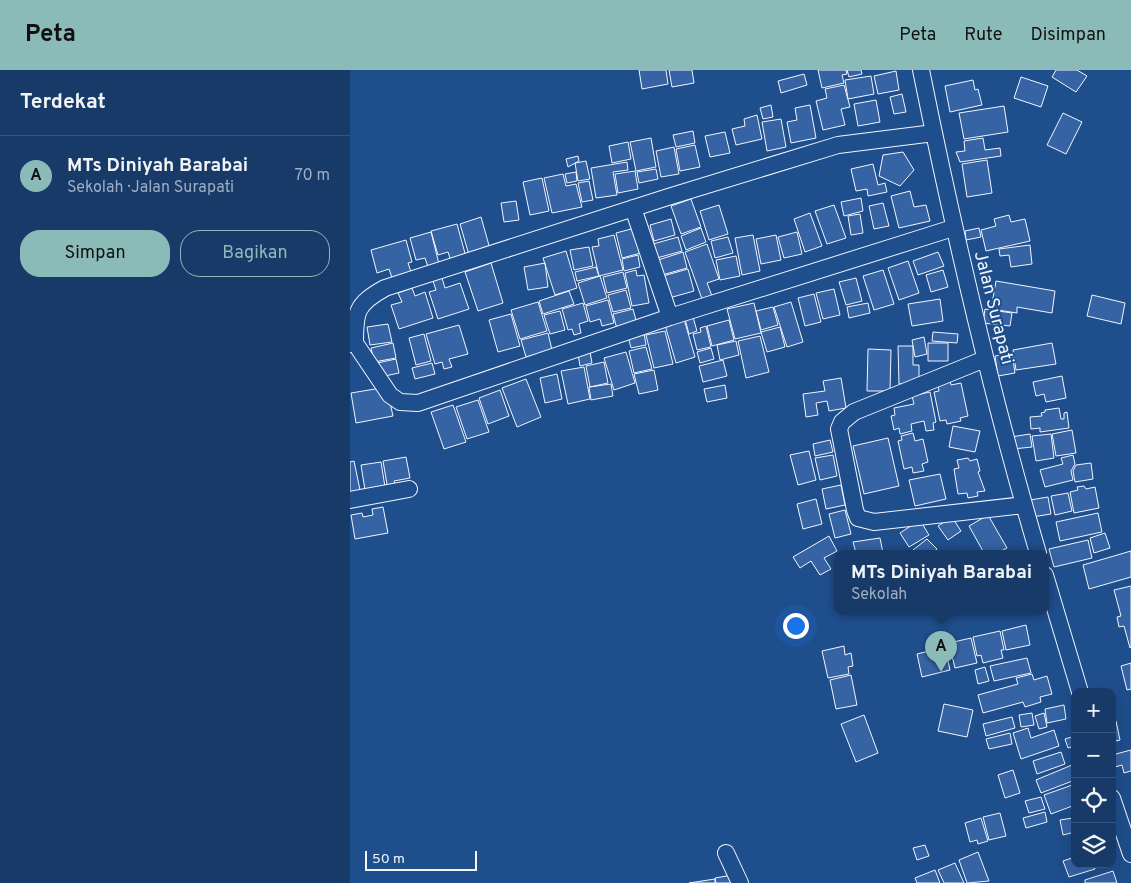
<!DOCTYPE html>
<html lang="id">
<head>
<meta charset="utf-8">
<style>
  :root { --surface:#173a69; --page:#244571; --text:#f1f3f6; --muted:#9eadc0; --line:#36547d; --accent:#8bbbb9 }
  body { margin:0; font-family:Overpass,sans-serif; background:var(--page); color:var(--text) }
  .controls { position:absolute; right:15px; bottom:15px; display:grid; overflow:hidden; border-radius:10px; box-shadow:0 5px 20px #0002 }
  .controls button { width:45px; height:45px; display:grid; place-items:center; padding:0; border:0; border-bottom:1px solid var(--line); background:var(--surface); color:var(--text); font:25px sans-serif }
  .scale { position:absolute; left:15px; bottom:12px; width:112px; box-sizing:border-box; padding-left:5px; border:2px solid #f2f6ff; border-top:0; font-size:14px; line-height:18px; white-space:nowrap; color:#f2f6ff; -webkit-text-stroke:4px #1f4e8c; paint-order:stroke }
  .you { position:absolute; left:445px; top:555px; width:18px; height:18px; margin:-12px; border:4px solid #fff; border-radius:50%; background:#1a73e8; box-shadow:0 0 0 8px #1a73e833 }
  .badge { display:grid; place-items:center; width:32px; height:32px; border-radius:50%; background:var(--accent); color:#111; font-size:16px; font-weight:700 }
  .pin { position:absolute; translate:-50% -41px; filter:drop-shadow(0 1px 2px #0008) }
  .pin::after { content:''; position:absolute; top:26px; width:18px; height:15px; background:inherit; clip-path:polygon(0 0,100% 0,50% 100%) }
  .popup { position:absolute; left:484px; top:480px; width:215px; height:65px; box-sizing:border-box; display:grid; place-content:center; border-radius:10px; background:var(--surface); filter:drop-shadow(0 1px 4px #0005); font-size:16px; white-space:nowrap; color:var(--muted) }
  .popup b { font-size:19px; color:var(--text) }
  .popup::after { content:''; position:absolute; left:50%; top:100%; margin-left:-10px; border:10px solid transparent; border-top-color:var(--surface) }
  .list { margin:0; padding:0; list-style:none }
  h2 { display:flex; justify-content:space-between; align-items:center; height:65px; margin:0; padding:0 20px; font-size:21px }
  h2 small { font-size:16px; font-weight:400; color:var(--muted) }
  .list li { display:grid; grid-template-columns:32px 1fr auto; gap:15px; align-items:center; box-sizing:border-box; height:80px; padding:0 20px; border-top:1px solid var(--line) }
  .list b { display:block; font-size:19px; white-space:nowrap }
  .list p { margin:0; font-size:16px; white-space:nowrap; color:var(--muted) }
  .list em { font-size:16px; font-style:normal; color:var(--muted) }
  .actions { display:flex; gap:10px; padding:15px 20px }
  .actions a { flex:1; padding:11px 0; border:1px solid var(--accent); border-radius:20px; text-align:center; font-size:18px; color:var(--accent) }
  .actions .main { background:var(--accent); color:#111 }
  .icon { flex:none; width:28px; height:28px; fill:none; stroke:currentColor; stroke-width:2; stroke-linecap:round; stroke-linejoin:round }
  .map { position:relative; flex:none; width:781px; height:813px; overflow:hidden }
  header { display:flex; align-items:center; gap:30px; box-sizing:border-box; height:70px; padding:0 25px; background:var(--accent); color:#111 }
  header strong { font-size:24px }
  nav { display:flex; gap:28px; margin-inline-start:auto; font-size:18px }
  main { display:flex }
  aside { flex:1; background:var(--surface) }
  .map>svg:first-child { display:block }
  .building { fill:#3563a3; stroke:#f2f6ff }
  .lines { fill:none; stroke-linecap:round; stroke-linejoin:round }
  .minor-casing { stroke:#f2f6ff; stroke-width:18 }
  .minor { stroke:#1f4e8c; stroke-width:16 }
  .labels { text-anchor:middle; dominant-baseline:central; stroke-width:4; stroke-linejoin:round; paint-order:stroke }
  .street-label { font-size:18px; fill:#f2f6ff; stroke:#1f4e8c }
</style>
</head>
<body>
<header>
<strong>Peta</strong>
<nav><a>Peta</a><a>Rute</a><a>Disimpan</a></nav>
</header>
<main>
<aside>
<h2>Terdekat<small></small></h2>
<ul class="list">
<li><span class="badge">A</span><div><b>MTs Diniyah Barabai</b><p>Sekolah · Jalan Surapati</p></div><em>70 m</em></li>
</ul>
<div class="actions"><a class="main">Simpan</a><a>Bagikan</a></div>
</aside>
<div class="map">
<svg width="781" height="813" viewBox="0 0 781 813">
  <rect width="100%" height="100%" fill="#1f4e8c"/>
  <!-- building -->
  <path class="building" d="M 289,0 L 316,0 L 318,14 L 292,19 Z
    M 319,0 L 342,0 L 344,13 L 322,17 Z
    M 468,0 L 496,0 L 497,4 L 492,5 L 494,13 L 472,18 Z
    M 497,0 L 511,0 L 512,4 L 499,7 Z
    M 706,0 L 727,0 L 737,6 L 726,22 L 702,7 Z
    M 546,1 L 549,20 L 528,24 L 524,6 Z
    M 454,4 L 457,15 L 431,23 L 428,11 Z
    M 521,6 L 524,24 L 498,29 L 495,10 Z
    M 671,7 L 698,16 L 691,37 L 664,28 Z
    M 623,10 L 625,20 L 628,19 L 632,35 L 600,42 L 595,16 Z
    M 494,15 L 500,37 L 491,39 L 495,55 L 473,60 L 466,31 L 477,28 L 475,19 Z
    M 552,24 L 556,42 L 544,44 L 540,27 Z
    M 526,30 L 530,52 L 508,56 L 504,34 Z
    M 421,35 L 423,47 L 413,49 L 410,38 Z
    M 460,35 L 466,68 L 441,73 L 437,52 L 447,50 L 445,38 Z
    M 654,36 L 658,62 L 614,69 L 609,43 Z
    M 713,43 L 732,52 L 716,84 L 697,75 Z
    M 407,45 L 412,69 L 386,75 L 382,59 L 395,56 L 394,49 Z
    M 431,49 L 436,77 L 417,81 L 412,52 Z
    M 343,61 L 345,73 L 326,77 L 323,65 Z
    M 375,62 L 380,83 L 360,87 L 355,66 Z
    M 301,68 L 306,97 L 286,101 L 280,72 Z
    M 633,68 L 635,80 L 650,78 L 651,86 L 610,92 L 606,82 L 615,81 L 614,71 Z
    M 278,72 L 281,89 L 262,93 L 259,76 Z
    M 345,75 L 350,97 L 330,101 L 326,79 Z
    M 324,77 L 329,104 L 311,107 L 306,81 Z
    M 553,82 L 564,100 L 550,116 L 529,106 L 533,85 Z
    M 228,86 L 229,91 L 218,97 L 216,89 Z
    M 637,90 L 642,123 L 617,127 L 612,94 Z
    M 236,91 L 240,109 L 228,111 L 225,93 Z
    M 277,92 L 278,100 L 263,102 L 267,125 L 246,128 L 241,98 Z
    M 523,94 L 528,115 L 535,113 L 537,122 L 518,126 L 517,119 L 506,121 L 501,99 Z
    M 306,99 L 308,109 L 289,113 L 287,102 Z
    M 285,101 L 288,119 L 268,123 L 265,104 Z
    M 226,102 L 227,111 L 217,113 L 215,104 Z
    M 213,104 L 216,116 L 226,114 L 232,137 L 202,143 L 194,108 Z
    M 192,108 L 199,141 L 180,145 L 173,112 Z
    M 239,111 L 243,130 L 232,132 L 228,113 Z
    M 560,121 L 564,137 L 576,135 L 580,151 L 549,158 L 541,126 Z
    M 511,128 L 513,141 L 494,146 L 491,132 Z
    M 341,129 L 351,157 L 331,164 L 321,136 Z
    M 166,131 L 169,150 L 154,152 L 151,133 Z
    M 533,133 L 539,156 L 524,159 L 519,136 Z
    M 369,135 L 378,164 L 359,170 L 350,141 Z
    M 484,135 L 496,168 L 477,174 L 465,141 Z
    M 460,143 L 472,176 L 455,182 L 444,149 Z
    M 510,144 L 513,163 L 501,165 L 498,146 Z
    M 659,145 L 661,152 L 675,149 L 680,171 L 636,181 L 631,160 L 646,156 L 644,149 Z
    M 131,147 L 140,179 L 119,185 L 110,154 Z
    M 321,149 L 325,165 L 304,171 L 300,155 Z
    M 107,154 L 116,187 L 101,191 L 98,182 L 88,185 L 81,161 Z
    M 285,158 L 291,183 L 272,188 L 266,163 Z
    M 351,158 L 356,172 L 336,180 L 331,166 Z
    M 629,158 L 631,167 L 616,170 L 615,161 Z
    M 81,162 L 89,194 L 78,197 L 75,188 L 66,190 L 60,168 Z
    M 447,162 L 452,184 L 434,188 L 428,167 Z
    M 264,165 L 273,200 L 249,206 L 242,177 L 249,176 L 248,169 Z
    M 403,165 L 410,201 L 392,205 L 385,168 Z
    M 426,165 L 431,190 L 411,194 L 406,169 Z
    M 328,167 L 332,181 L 307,188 L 303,174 Z
    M 378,167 L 383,183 L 365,188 L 361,171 Z
    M 56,170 L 62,192 L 58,193 L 62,205 L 43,211 L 39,199 L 27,203 L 21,180 Z
    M 357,174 L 369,209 L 357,213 L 362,226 L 352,229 L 335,182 Z
    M 680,175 L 682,194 L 661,197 L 659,185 L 650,186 L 649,179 Z
    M 239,177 L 243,196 L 224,200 L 220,180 Z
    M 216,181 L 227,218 L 205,225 L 193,188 Z
    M 333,182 L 337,198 L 312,205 L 308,190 Z
    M 588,182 L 594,196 L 568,205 L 563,191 Z
    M 288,185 L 290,197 L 274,201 L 272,189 Z
    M 386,186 L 390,206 L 370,210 L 366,190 Z
    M 558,191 L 569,223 L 549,230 L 538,198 Z
    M 141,193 L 153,233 L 128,241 L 115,202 Z
    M 195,193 L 198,217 L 178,220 L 174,197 Z
    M 246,197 L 249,206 L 227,211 L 225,202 Z
    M 338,199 L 344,221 L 319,228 L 313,206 Z
    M 286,200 L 287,206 L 294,205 L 299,233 L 282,236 L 275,203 Z
    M 533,200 L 544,234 L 524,240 L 513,206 Z
    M 593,200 L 598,217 L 581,222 L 576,205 Z
    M 273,202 L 277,218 L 257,223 L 253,207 Z
    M 250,206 L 257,228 L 235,235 L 228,213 Z
    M 92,208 L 95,218 L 110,213 L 119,239 L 88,249 L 79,222 L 86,220 L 83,211 Z
    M 506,208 L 512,231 L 496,235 L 489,212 Z
    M 646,211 L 705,221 L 702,243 L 667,237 L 667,243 L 641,239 Z
    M 62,218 L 65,226 L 75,222 L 83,248 L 49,259 L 41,235 L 52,232 L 48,223 Z
    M 484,219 L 490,245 L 473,249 L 466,223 Z
    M 276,220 L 281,238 L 263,242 L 258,225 Z
    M 219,221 L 224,234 L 193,244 L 189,231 Z
    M 464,224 L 471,252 L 455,256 L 448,228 Z
    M 742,225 L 775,233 L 771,254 L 737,246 Z
    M 590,229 L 593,251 L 562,256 L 558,234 Z
    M 258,230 L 264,253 L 252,256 L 250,249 L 240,252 L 236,236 Z
    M 188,232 L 197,261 L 170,269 L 161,240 Z
    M 441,232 L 453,272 L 437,277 L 424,237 Z
    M 233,233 L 238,251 L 229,254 L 231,263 L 224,265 L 222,259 L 218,260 L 212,239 Z
    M 404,233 L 411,263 L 385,269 L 377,239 Z
    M 518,233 L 520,243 L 499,248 L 497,237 Z
    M 423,237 L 428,255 L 411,260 L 406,241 Z
    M 283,239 L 287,254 L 267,259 L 263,244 Z
    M 635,239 L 662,243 L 660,256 L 633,253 Z
    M 210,241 L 215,260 L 200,264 L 194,245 Z
    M 161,244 L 170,276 L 148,282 L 139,250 Z
    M 343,247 L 347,261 L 339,264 L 335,249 Z
    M 334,249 L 345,287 L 326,293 L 315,255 Z
    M 379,250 L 384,270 L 362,276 L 357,256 Z
    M 38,254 L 42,272 L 20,275 L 17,257 Z
    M 109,255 L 118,284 L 99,289 L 102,297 L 94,299 L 92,292 L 85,294 L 76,264 Z
    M 356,256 L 361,277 L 347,280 L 343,264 L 351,262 L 350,258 Z
    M 430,257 L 435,277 L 417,282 L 411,262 Z
    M 315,261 L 323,294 L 304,298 L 296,265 Z
    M 583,262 L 608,264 L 607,273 L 582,271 Z
    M 198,263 L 202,280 L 176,287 L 171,270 Z
    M 294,263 L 296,275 L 281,278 L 278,266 Z
    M 74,264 L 81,291 L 66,295 L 59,268 Z
    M 410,266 L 419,302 L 396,308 L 388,271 Z
    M 574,267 L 577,284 L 565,287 L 562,270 Z
    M 386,271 L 389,285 L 370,290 L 367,275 Z
    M 43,273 L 46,288 L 24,292 L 21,278 Z
    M 578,273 L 598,273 L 598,291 L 578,291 Z
    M 702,273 L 706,294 L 666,300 L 663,280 Z
    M 548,276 L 563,276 L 563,295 L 569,295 L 569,309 L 563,309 L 563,314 L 549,314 Z
    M 296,277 L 302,299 L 284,303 L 279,281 Z
    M 361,278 L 364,289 L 350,293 L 347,282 Z
    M 518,279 L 541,280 L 540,321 L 517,321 Z
    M 240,282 L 242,293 L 230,296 L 228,284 Z
    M 276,282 L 285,313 L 264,320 L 254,288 Z
    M 662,283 L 665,303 L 648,306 L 645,286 Z
    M 46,289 L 49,303 L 30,307 L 27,293 Z
    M 373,290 L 377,306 L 353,312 L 349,296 Z
    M 254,292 L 258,313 L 240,317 L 236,296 Z
    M 82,293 L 85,304 L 65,309 L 62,298 Z
    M 234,297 L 240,329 L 218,334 L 211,301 Z
    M 304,300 L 308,320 L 289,324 L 284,304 Z
    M 207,304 L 212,329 L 195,333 L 190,308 Z
    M 712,306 L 716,328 L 696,332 L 694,324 L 686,326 L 683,312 Z
    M 491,308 L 496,338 L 479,341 L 477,331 L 466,333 L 468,345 L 456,347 L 453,324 L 475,321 L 473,311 Z
    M 176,309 L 191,347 L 167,357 L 152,318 Z
    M 600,311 L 601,315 L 611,313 L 618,346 L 610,348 L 611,351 L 597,354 L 596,350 L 590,351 L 584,322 L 589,321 L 588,314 Z
    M 261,314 L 263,326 L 241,330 L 239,317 Z
    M 375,315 L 377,328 L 357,332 L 354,319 Z
    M 31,318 L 33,329 L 39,328 L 43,346 L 6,353 L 1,323 Z
    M 150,320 L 159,346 L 138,354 L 129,328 Z
    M 580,322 L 586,352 L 583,353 L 584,360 L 576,361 L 574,351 L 561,354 L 562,361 L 550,364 L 549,358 L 544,360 L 541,346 L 545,345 L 544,338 L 564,334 L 562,326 Z
    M 128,330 L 139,362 L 117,369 L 106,337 Z
    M 103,335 L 116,372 L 94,379 L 81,342 Z
    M 709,338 L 711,349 L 714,349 L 714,343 L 717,342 L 719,358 L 690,362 L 690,358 L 681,359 L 680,347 L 692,346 L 691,343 L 695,342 L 695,340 Z
    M 603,356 L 630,361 L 625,382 L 599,377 Z
    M 722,360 L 726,383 L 706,386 L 702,364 Z
    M 563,363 L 565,371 L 573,369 L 578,392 L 572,394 L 574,401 L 563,403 L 562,397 L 554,399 L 548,371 L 552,370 L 551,366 Z
    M 680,364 L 682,377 L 663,379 L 661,367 Z
    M 701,364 L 704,388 L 686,391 L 682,366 Z
    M 538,368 L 549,416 L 514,424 L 503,376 Z
    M 480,370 L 483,382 L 465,386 L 463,374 Z
    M 459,381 L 466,410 L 448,415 L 440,385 Z
    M 483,385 L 487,406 L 470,410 L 465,388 Z
    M 723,385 L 725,394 L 721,401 L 723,410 L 695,417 L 690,400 L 713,394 L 711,388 Z
    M 56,387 L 60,408 L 44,411 L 46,419 L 38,420 L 33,391 Z
    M 618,388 L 620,391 L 627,389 L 630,401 L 628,402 L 635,421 L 627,422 L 628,426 L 618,428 L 617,423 L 608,424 L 604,399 L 609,398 L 607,390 Z
    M 4,391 L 10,420 L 0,422 L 0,392 Z
    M 31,392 L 35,417 L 15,420 L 11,395 Z
    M 741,393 L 743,409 L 725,412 L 723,401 L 726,395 Z
    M 590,404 L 596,429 L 565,436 L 559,410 Z
    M 491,415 L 495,435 L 476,439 L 472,419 Z
    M 734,416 L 736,419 L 745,417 L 749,438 L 724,443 L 720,422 L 728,420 L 727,417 Z
    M 718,423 L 722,441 L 705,445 L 701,426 Z
    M 698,427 L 701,444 L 682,447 L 680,430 Z
    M 466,429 L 472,454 L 453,459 L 447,434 Z
    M 33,437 L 38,463 L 5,469 L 1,445 L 12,443 L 13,447 L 23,445 L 22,439 Z
    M 495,440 L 501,464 L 485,468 L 479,444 Z
    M 748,443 L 752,462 L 710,471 L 706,452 Z
    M 638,445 L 657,478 L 647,483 L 634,483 L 619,456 Z
    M 602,447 L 611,461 L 598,470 L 588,456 Z
    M 570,450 L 579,465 L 559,477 L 550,463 Z
    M 755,463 L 760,478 L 744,483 L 740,468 Z
    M 479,466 L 487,481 L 474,488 L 481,499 L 470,505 L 461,491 L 450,498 L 443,487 Z
    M 530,468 L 533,483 L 506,483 L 503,472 Z
    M 577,469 L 587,479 L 582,483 L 565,483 L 563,480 Z
    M 738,470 L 742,488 L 704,497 L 699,479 Z
    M 781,481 L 781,507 L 739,519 L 733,495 Z
    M 781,516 L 781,577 L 780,578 L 774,556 L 769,557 L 767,547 L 771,546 L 764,520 Z
    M 676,555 L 680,575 L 656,580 L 652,561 Z
    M 650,561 L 654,580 L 651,580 L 653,588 L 633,593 L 631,585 L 627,586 L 623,567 Z
    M 621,568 L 627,593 L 605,598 L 599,573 Z
    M 494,576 L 495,585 L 501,583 L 503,596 L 498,597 L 499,604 L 478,608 L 472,581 Z
    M 595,577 L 600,600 L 572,607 L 567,584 Z
    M 677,588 L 681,603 L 644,611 L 640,596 Z
    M 781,593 L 781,619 L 777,620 L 771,596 Z
    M 635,597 L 639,611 L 628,614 L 625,600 Z
    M 682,604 L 684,610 L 697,606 L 702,624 L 690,627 L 691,632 L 675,637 L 673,632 L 633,643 L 628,625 L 668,614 L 666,608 Z
    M 501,605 L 507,635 L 486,639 L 480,610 Z
    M 594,634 L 623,640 L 617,667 L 588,661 Z
    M 714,635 L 716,649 L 697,653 L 695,639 Z
    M 682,643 L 684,655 L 671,657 L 669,645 Z
    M 694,643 L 697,657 L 689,659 L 685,646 Z
    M 514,645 L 528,683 L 506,692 L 491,654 Z
    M 662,647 L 665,658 L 636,666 L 633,654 Z
    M 766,651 L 770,670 L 762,672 L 762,652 Z
    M 678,658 L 681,668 L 704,660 L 709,676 L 671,689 L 663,663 Z
    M 660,663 L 662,674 L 639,679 L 636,669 Z
    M 725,666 L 725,676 L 718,678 L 715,669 Z
    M 781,680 L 781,701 L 774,703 L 772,695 L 765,697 L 762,685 Z
    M 711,682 L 715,694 L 687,704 L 683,691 Z
    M 722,695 L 725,710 L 691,723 L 686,710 Z
    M 663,700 L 670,723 L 655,728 L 648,705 Z
    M 725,714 L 725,735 L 701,744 L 694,725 Z
    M 691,727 L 695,739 L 679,743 L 675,731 Z
    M 695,742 L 697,752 L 676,758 L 673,748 Z
    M 650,743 L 656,766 L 639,770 L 633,747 Z
    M 631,748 L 638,771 L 628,774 L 627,770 L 620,772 L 615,753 Z
    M 723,748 L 725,762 L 713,765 L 710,750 Z
    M 575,775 L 579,786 L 567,790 L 563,778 Z
    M 628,782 L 639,811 L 617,813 L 609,790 Z
    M 725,787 L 725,794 L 743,794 L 745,799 L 719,807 L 713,791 Z
    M 605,793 L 614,813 L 594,813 L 588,800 Z
    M 585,800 L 590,813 L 567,813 L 565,808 Z
    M 763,801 L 767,813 L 735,813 L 735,810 Z
    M 382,805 L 384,813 L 366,813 L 365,808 Z
    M 365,809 L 365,813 L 339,813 Z"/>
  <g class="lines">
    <!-- minor casing -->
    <g class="minor-casing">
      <path id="minor" d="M 571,0 C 604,163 641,324 688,483
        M 283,138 L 320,247
        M 5,273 L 40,325 L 50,332 L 68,333 L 320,247 L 603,158
        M 0,274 L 5,273 C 5,242 6,234 35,218 L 318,127 L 488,75 L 584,63
        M 635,289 L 504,342 L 492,352 L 489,359 L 505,440 L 508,448 L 524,452 L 674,435
        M 0,430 L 59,419
        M 695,505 L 730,622
        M 762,728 L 781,784
        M 376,783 L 390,813"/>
    </g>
    <!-- minor -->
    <use href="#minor" class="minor"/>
  </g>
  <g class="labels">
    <!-- street labels -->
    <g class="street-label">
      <text transform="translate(643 238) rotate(76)">Jalan Surapati</text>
    </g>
  </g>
</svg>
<div class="controls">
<button>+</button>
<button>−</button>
<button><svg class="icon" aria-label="locate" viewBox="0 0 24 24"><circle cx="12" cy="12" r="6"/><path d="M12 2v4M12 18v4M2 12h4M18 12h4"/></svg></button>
<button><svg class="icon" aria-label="layers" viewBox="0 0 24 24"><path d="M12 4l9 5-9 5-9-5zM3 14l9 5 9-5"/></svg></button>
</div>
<div class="scale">50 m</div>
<div class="you"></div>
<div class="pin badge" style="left:591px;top:602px">A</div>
<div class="popup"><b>MTs Diniyah Barabai</b>Sekolah</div>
</div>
</main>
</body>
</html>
